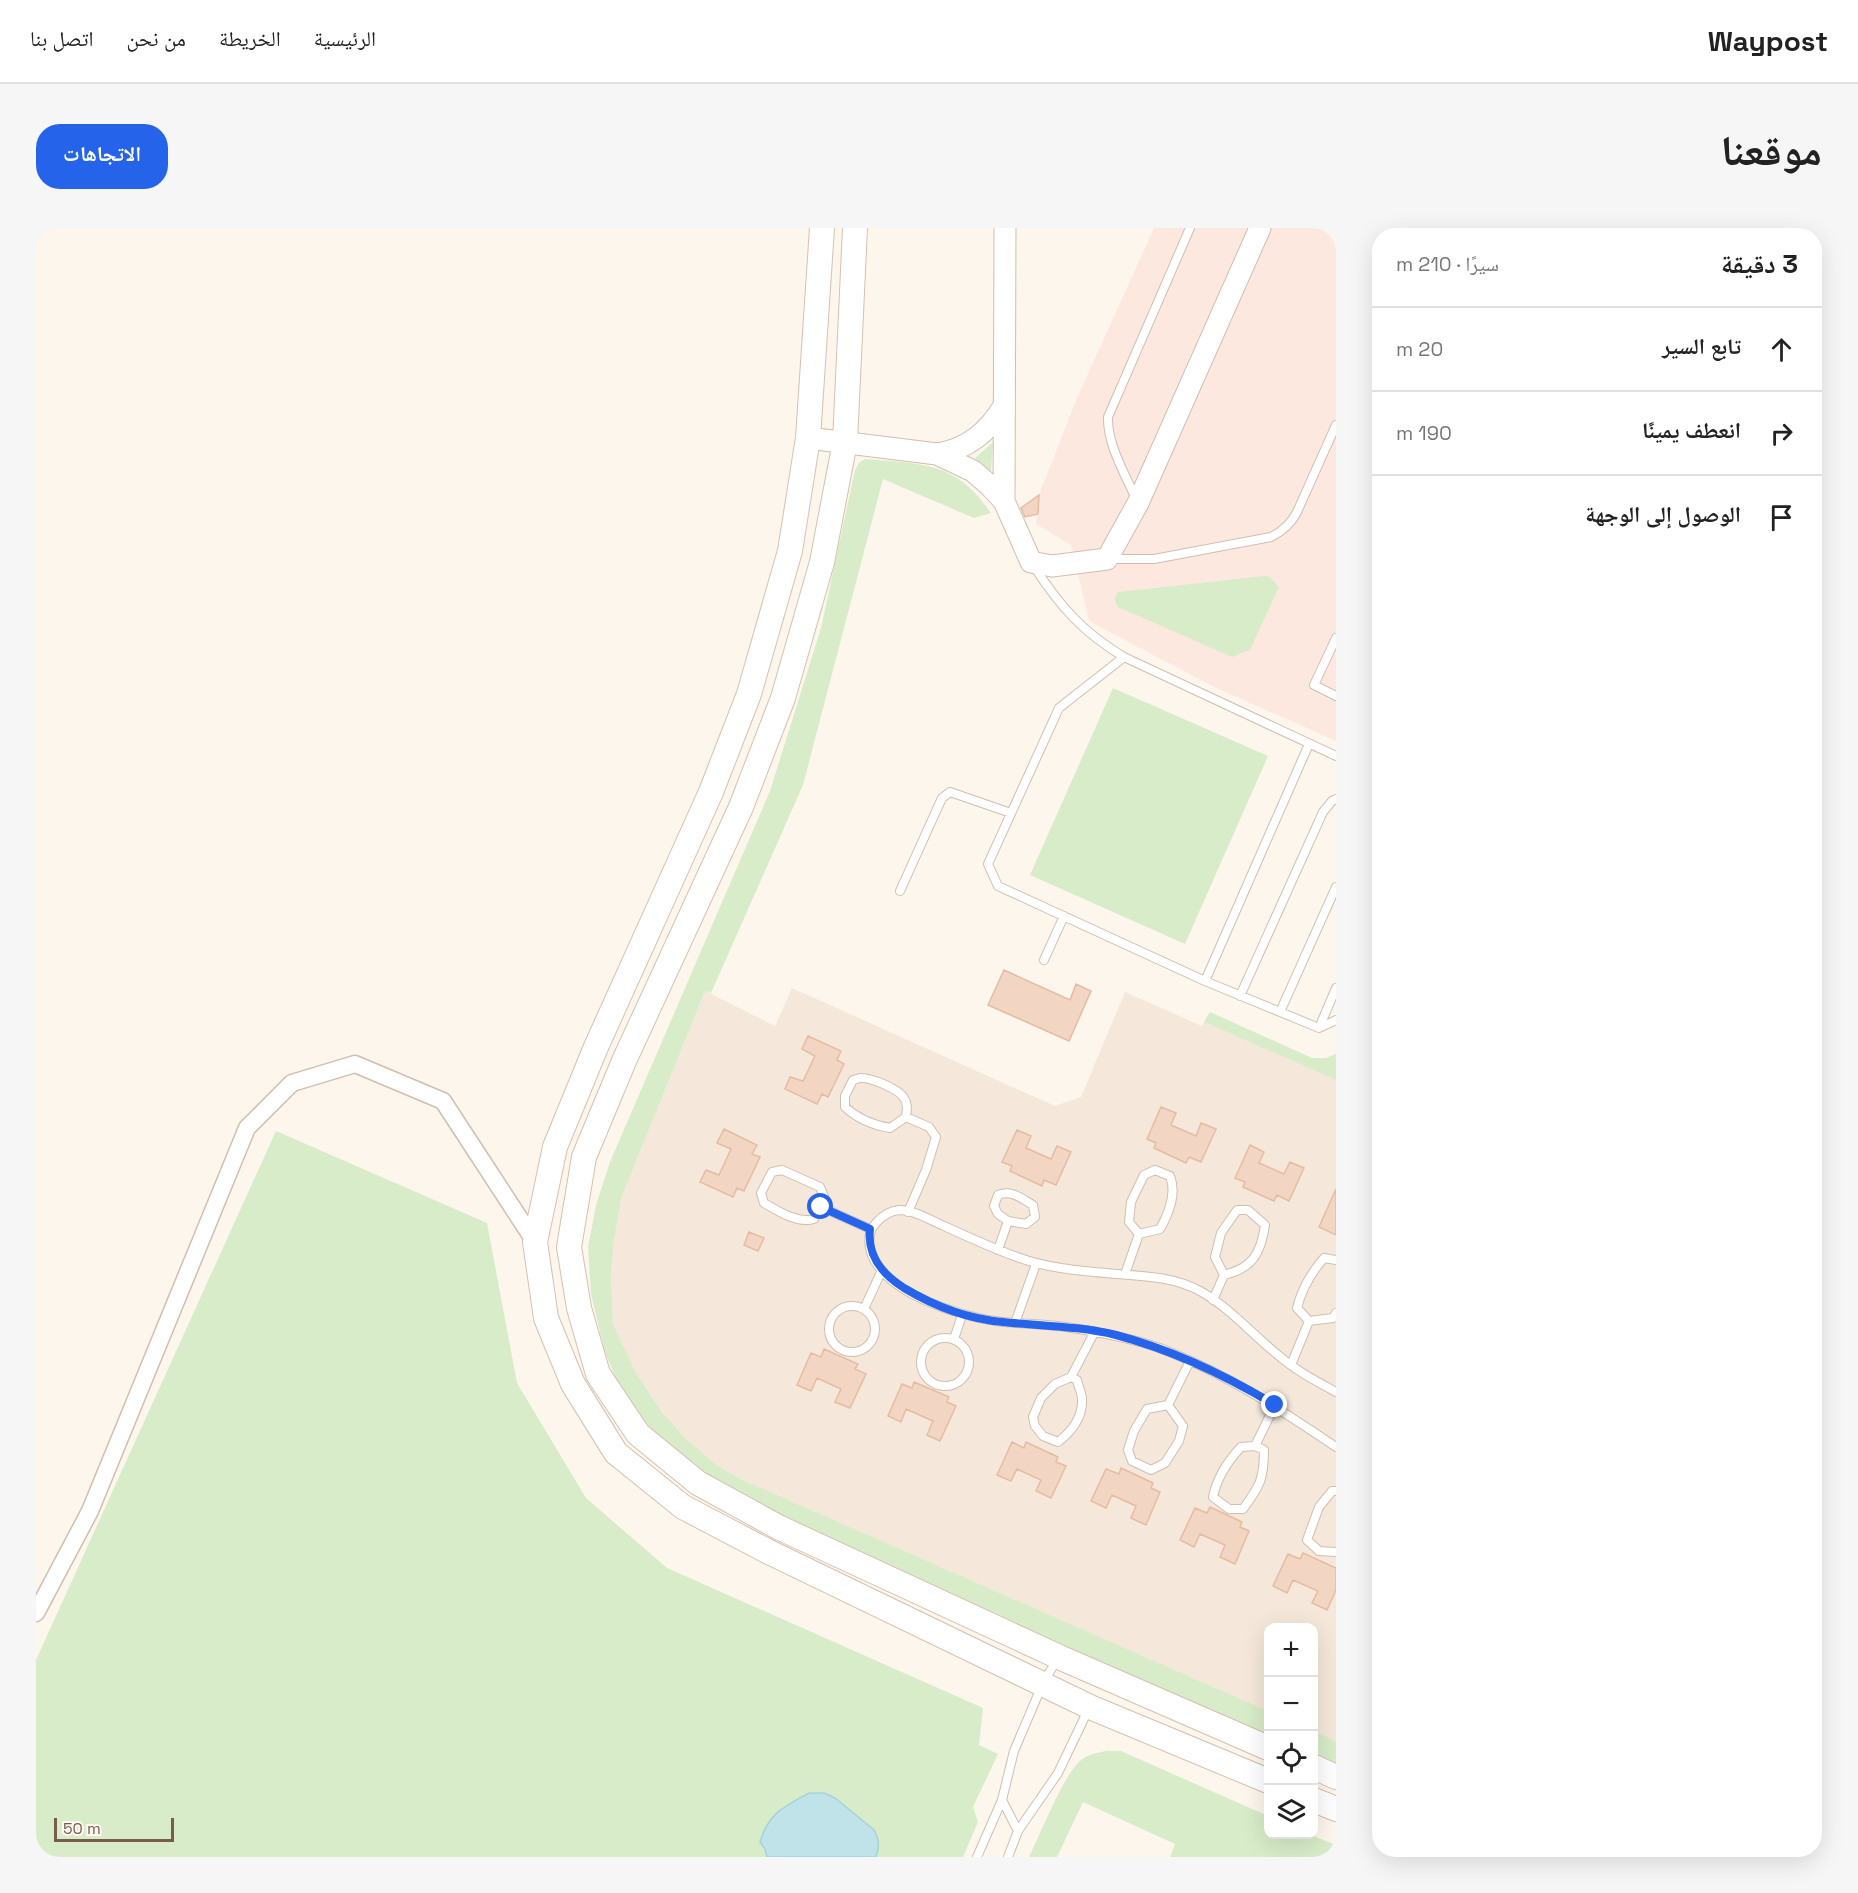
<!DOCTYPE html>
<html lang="ar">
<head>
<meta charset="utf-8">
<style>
  :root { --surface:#fff; --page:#f6f6f6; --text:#222; --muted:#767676; --line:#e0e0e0; --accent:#2563eb }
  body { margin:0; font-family:"Space Grotesk","Noto Naskh Arabic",sans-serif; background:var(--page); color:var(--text); direction:rtl }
  .controls { position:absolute; right:18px; bottom:18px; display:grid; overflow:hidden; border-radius:12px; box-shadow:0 6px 24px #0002 }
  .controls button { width:54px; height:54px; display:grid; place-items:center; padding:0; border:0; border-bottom:2px solid var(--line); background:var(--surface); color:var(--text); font:30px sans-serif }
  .scale { position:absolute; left:18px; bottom:15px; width:120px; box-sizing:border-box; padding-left:6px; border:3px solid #7a5c4d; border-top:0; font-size:16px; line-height:21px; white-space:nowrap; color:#7a5c4d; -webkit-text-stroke:4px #fffaf3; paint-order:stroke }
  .stop { position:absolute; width:18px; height:18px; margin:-14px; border:4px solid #2563eb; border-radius:50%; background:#fff }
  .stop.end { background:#2563eb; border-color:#fff; box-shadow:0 2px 6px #0008 }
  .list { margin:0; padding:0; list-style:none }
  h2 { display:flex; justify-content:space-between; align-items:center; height:78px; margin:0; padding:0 24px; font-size:26px }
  h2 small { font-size:20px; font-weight:400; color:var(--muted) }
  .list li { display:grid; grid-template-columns:39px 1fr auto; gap:18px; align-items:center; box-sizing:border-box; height:84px; padding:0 24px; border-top:2px solid var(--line) }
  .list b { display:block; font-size:22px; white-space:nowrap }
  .list em { font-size:20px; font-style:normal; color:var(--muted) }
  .icon { flex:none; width:33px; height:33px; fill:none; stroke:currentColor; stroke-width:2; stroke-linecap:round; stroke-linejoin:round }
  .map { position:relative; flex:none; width:1300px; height:1629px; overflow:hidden; direction:ltr; border-radius:24px }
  header { display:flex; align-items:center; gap:36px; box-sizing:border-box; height:84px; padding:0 30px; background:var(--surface); border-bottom:2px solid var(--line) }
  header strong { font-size:28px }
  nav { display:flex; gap:33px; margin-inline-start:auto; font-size:21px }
  .intro { display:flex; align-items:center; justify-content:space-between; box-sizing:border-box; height:144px; padding:0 36px }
  h1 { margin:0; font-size:42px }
  .button { padding:15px 27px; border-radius:24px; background:var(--accent); color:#fff; font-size:21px; font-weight:700 }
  main { display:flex; gap:36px; padding:0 36px }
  aside { flex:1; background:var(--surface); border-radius:24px; box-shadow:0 6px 24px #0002 }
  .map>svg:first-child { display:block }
  .residential { fill:#f5e8da }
  .commercial { fill:#fde8e0 }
  .green { fill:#d8ecc9 }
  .water { fill:#bfe3e8; stroke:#a5d3da; stroke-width:1.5 }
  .building { fill:#f3d5c3; stroke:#e6bba3; stroke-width:1.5 }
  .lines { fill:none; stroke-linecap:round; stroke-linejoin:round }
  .service-casing { stroke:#d1beb0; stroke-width:10 }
  .minor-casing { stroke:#d1beb0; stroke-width:19 }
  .tertiary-casing { stroke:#d1beb0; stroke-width:23 }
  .secondary-casing { stroke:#d6c0b0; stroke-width:26 }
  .service { stroke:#fff; stroke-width:8 }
  .minor { stroke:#fff; stroke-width:16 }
  .tertiary { stroke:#fff; stroke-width:21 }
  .secondary { stroke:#fff; stroke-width:24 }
  .route { stroke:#2563eb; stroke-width:8 }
</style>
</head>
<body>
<header>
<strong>Waypost</strong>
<nav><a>الرئيسية</a><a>الخريطة</a><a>من نحن</a><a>اتصل بنا</a></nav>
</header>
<div class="intro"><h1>موقعنا</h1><a class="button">الاتجاهات</a></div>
<main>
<aside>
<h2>3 دقيقة<small>سيرًا · 210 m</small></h2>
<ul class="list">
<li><svg class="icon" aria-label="ahead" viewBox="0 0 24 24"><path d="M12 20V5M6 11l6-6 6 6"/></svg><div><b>تابع السير</b></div><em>20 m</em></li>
<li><svg class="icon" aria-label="right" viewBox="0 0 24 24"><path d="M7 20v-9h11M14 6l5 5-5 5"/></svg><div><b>انعطف يمينًا</b></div><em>190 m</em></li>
<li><svg class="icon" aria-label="arrive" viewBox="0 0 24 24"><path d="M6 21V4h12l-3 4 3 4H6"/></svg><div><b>الوصول إلى الوجهة</b></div></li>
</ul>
</aside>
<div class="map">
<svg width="1300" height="1629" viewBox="0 0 1300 1629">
  <rect width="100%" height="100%" fill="#fdf6ec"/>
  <!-- residential -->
  <path class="residential" d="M 756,760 L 1019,878 L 1045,869 L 1089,764 L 1166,798 L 1168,794 L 1300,852 L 1300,1513 L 1278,1503 L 1278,1400 L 1232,1400 L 1232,1483 L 705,1251 L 682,1238 L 651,1212 L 625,1183 L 599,1143 L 577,1096 L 575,1046 L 578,1013 L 585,971 L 669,763 L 739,798 Z"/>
  <!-- commercial -->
  <path class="commercial" d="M 1118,0 L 1300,0 L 1300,513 L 1178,459 L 1053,393 L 1035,317 L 1000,296 L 1003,267 L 1041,170 Z"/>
  <!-- green -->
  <path class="green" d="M 957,214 L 955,243 L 955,244 L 939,230 Z
    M 829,231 C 886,236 920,233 955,285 L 938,290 L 847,251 L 767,557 L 675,765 L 669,763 L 585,971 L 578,1013 L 575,1046 L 577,1096 L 599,1143 L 625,1183 L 651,1212 L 682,1238 L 705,1251 L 1232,1483 L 1232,1510 L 773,1307 L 666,1251 L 609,1199 L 584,1162 L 568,1121 L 555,1066 L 552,1019 L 560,977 L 574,934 L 734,563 L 785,400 L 819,242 L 823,235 Z
    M 1228,348 L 1234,349 L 1243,359 L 1214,422 L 1196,429 L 1082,379 C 1078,373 1078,369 1082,364 Z
    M 1077,460 L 1232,528 L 1149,716 L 994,647 Z
    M 1174,784 L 1276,830 L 1290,830 L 1300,826 L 1300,852 L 1168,794 Z
    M 240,903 L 451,995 L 481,1155 L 550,1270 L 631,1340 L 947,1480 L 943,1517 L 962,1526 L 937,1579 L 942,1594 L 927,1629 L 0,1629 L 0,1432 Z
    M 1278,1503 L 1300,1513 L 1300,1539 L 1278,1529 Z
    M 1070,1523 L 1085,1523 L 1232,1588 L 1232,1606 L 1275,1607 L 1300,1617 L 1300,1629 L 1134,1629 L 1139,1616 L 1047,1574 L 1021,1629 L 993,1629 C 1004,1607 1027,1548 1044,1533 C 1052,1526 1060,1525 1070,1523 Z"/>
  <!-- water -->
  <path class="water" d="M 773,1565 L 788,1565 L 799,1570 L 838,1602 C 844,1612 843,1619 840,1629 L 731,1629 L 729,1621 L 724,1614 C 733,1584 748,1579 773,1565 Z"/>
  <!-- building -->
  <path class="building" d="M 1003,267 L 1002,286 L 989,289 L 985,280 Z
    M 968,742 L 1034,772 L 1040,756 L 1055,763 L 1033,813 L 952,777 Z
    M 772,808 L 805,823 L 801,832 L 808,836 L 792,869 L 786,866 L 781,876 L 749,861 L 754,849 L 767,853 L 779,828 L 766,821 Z
    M 1125,879 L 1140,885 L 1135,897 L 1160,908 L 1165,895 L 1180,901 L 1165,934 L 1153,929 L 1150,935 L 1118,920 L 1120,915 L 1111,911 Z
    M 688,901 L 721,917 L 716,926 L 724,929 L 708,963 L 701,960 L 697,969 L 664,954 L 670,942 L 683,947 L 695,921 L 681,915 Z
    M 981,902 L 995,908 L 990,920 L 1015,931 L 1021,918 L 1035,924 L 1020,957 L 1008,952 L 1006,958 L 974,943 L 976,938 L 966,934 Z
    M 1214,917 L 1228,924 L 1223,935 L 1248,946 L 1254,934 L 1268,940 L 1253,973 L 1241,967 L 1238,973 L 1207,959 L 1209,954 L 1199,950 Z
    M 1300,961 L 1300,1007 L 1283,999 Z
    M 713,1004 L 728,1010 L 722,1023 L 708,1017 Z
    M 788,1121 L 822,1136 L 819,1141 L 830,1146 L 814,1180 L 799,1174 L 805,1161 L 781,1150 L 775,1163 L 761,1157 L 775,1125 L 785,1129 Z
    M 878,1154 L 913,1169 L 911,1174 L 920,1178 L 904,1213 L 891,1207 L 897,1193 L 870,1181 L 865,1194 L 852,1188 L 866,1156 L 876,1160 Z
    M 976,1214 L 988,1220 L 990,1214 L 1022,1229 L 1020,1234 L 1030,1238 L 1015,1270 L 1000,1263 L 1005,1252 L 981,1241 L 975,1253 L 961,1247 Z
    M 1085,1240 L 1117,1255 L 1115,1260 L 1124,1264 L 1110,1297 L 1095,1290 L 1100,1278 L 1076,1267 L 1070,1280 L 1055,1273 L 1070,1241 L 1083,1246 Z
    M 1174,1279 L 1206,1294 L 1204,1299 L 1213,1303 L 1199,1336 L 1184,1329 L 1189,1317 L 1164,1306 L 1158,1319 L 1144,1312 L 1159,1280 L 1171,1285 Z
    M 1267,1325 L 1300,1340 L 1300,1362 L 1291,1382 L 1276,1375 L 1282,1363 L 1257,1352 L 1251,1365 L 1237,1358 L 1252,1326 L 1264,1331 Z"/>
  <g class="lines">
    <!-- service casing -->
    <g class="service-casing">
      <path id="service" d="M 1100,271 C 1089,246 1071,216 1072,189 L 1154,0
        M 1072,331 L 1118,331 L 1235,309 C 1247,303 1255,296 1261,284 L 1300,197
        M 997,337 C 1023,377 1046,404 1088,429 L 1300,528
        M 1300,410 L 1278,457 L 1300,468
        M 1088,429 L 1023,480 L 952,636 L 962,658 L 1169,753
        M 1273,516 L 1169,753 L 1283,800 L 1300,792
        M 864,663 L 906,570 L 914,564 L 975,585
        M 1008,732 L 1028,688
        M 1204,768 L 1287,584 L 1296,573 L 1300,571
        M 1244,784 L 1300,659
        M 1283,800 L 1300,760
        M 824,850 C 834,849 863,861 868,870 C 872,876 871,882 870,889 L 854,900 C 836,897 822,891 809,879 L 809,868 L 817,852 Z
        M 870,889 L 893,899 L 900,909 L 890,942 L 872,984
        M 746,942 L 784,959 L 789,971 L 778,991 C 762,996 742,983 728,975 L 725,965 L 736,944 Z
        M 1119,942 L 1134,948 C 1141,966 1133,985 1124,1001 L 1103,1006 L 1093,994 L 1095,974 L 1108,947 Z
        M 785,979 L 834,1001
        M 1201,982 L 1212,982 L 1229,997 C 1225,1025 1217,1040 1188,1047 L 1179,1029 L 1185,1005 Z
        M 962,1022 L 972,993 L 962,986 L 958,978 L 962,967 C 975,961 986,971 997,977 L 999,989 L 990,996 L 972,993
        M 1089,1046 L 1103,1006
        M 1177,1072 L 1188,1047
        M793 1101a23 23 0 1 1 46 0a23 23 0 1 1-46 0Z
        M 828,1081 L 846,1042
        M 1273,1093 L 1261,1080 C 1266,1060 1275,1045 1288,1030 L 1300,1032
        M 1273,1093 L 1297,1090 L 1300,1085
        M 979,1095 L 1000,1036
        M885 1134a24 24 0 1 1 48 0a24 24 0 1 1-48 0Z
        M 918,1111 L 926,1087
        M 1255,1137 L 1273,1093
        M 1035,1149 L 1041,1152 C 1042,1158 1046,1165 1046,1171 C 1047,1189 1035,1204 1022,1214 L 1007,1208 L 999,1198 L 997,1189 L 1005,1170 L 1019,1156 L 1035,1149 L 1059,1103
        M 1300,1164 C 1280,1153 1259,1142 1242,1127 C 1216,1106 1193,1079 1164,1063 C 1138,1049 1109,1048 1081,1046 C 1047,1043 1014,1041 981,1029 C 956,1020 932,1009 908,998 C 894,992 878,982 863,982 C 853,983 846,988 840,995 C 832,1003 832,1013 835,1024 C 848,1066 928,1090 967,1094 C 988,1096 1009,1096 1030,1099 C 1064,1104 1097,1110 1129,1122 C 1194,1148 1242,1180 1300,1219
        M 1132,1177 L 1147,1198 L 1143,1213 L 1129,1235 L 1115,1242 L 1096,1233 L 1092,1222 L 1098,1203 L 1111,1181 Z
        M 1132,1177 L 1154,1133
        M 1219,1218 L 1228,1222 C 1228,1251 1224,1258 1207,1281 L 1193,1281 L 1177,1269 C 1181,1249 1191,1234 1205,1219 Z
        M 1219,1218 L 1239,1177
        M 1300,1263 L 1296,1263 L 1283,1279 L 1271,1312 L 1283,1323 L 1300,1324
        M 966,1572 L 982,1603
        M 941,1629 L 966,1572 L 978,1523 L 1007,1455 L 1022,1430
        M 972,1629 L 982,1603 L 1022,1545 L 1053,1480"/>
    </g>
    <!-- minor casing -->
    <g class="minor-casing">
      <path id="minor" d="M 0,1385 L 54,1283 L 211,900 L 256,855 L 319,836 L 407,873 L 499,1014"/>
    </g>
    <!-- tertiary casing -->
    <g class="tertiary-casing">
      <path id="tertiary" d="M 772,210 L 901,226 L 937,243 L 953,257 L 968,273 L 995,334 L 1016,338 L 1071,331 L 1102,275 L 1224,0
        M 901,226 C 932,221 952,204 968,178
        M 968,273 L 969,0"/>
    </g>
    <!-- secondary casing -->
    <g class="secondary-casing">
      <path id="secondary" d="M 786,0 L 772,210 L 754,323 L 713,466 L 675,564 L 560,819 L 519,919 L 499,1014 L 510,1090 L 537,1156 L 580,1225 L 647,1279 L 731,1323 L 1054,1479 L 1232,1553
        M 819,0 L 809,214 L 786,334 L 747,470 L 705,579 L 588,833 L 548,929 L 533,1019 L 543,1080 L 562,1146 L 602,1206 L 662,1255 L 742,1299 L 1023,1429 L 1232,1520
        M 1278,1539 L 1300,1549
        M 1278,1572 L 1300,1581"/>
    </g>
    <!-- service -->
    <use href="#service" class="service"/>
    <!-- minor -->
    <use href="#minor" class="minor"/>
    <!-- tertiary -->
    <use href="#tertiary" class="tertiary"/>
    <!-- secondary -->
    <use href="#secondary" class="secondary"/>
  </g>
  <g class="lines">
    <!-- route -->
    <path class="route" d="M 785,979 L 834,1001 C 831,1028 846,1046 868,1060 C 898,1078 932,1091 967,1094 C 1005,1098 1043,1098 1080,1107 C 1137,1122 1189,1147 1239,1177"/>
  </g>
</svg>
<div class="controls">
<button>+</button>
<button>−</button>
<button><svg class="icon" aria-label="locate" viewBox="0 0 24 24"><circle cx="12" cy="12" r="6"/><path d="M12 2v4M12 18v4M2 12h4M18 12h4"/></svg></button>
<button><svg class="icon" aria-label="layers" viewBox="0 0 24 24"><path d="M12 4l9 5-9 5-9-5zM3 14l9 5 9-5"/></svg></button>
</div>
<div class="scale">50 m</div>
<div class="stop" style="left:785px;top:979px"></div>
<div class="stop end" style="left:1239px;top:1177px"></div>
</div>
</main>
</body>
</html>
